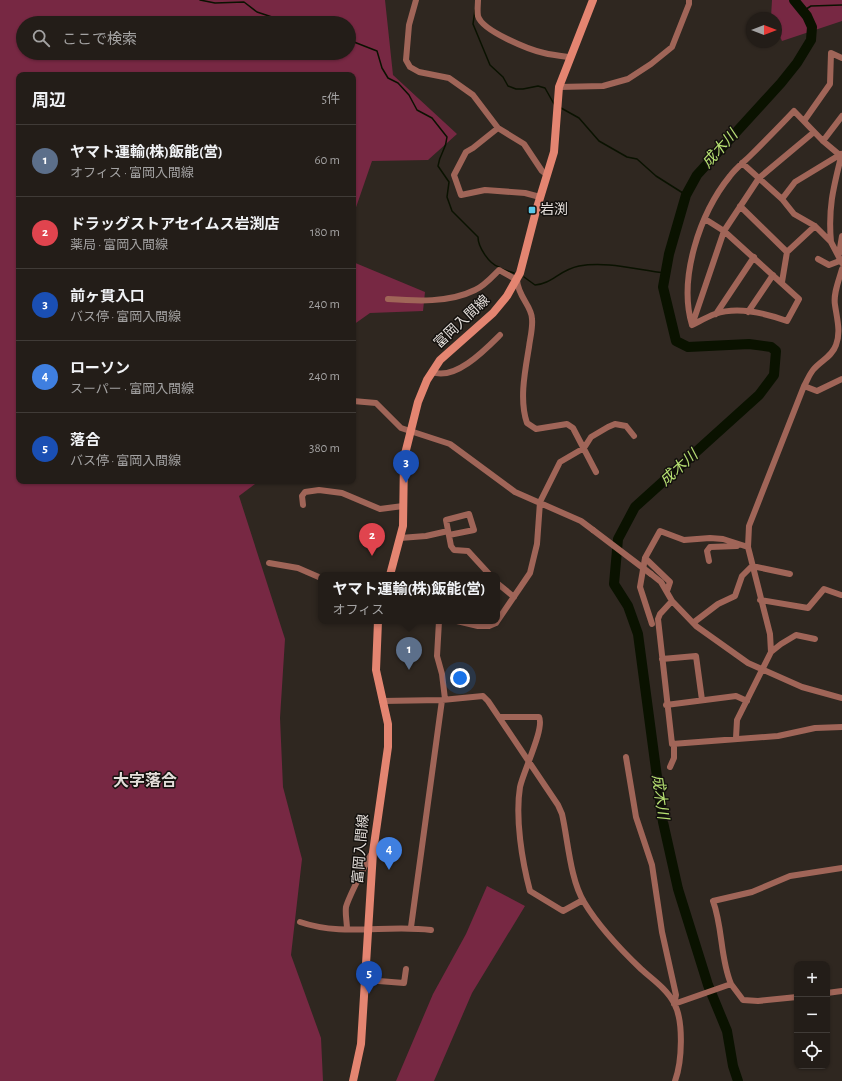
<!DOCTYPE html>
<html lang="ja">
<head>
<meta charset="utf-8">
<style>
  :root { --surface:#231d18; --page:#2f2a25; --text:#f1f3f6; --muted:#a3a2a2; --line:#403b37; --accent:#b45309 }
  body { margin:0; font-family:"Alegreya Sans","Noto Sans JP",sans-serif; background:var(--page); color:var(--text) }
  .controls { position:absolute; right:12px; bottom:12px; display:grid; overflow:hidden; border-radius:8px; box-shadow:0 1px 3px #0004 }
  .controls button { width:36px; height:36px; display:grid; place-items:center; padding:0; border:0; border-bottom:1px solid var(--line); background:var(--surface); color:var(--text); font:20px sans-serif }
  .compass { position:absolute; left:746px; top:12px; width:36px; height:36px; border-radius:50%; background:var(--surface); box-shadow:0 1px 3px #0004; rotate:90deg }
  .you { position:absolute; left:460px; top:678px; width:14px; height:14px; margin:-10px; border:3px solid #fff; border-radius:50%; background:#1a73e8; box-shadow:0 0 0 6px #1a73e833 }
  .badge { display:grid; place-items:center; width:26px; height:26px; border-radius:50%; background:var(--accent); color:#fff; font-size:13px; font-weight:700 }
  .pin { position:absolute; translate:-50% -33px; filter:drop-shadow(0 1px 2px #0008) }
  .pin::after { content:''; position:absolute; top:21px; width:14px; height:12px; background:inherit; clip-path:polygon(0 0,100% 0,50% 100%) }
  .popup { position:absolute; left:318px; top:572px; width:182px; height:52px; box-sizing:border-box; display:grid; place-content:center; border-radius:8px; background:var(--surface); filter:drop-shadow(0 1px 3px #0005); font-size:13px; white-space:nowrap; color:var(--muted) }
  .popup b { font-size:15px; color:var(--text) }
  .popup::after { content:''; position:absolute; left:50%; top:100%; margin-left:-8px; border:8px solid transparent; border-top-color:var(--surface) }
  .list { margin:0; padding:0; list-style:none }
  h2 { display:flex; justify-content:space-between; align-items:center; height:52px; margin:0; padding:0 16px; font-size:17px }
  h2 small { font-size:13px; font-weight:400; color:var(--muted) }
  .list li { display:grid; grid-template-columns:26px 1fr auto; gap:12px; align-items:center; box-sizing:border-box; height:72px; padding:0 16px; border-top:1px solid var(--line) }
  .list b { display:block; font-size:15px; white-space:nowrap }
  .list p { margin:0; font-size:13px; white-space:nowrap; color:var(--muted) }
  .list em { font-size:13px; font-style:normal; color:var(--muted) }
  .icon { flex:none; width:22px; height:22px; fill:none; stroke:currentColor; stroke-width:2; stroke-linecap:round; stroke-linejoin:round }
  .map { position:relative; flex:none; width:842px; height:1081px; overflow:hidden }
  .search { position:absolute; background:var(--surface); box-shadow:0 1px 3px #0004; left:16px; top:16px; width:340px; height:44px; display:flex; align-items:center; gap:10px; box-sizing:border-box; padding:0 14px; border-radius:22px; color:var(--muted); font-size:15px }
  .panel { position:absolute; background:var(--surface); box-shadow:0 1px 3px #0004; left:16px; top:72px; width:340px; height:412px; border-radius:8px }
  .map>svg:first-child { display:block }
  .green { fill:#772843; fill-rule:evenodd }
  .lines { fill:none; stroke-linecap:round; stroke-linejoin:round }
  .stream { stroke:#0a1200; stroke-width:1.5 }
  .river { stroke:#0a1200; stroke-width:10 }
  .street { stroke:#a06558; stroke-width:6 }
  .secondary { stroke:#e48571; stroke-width:8 }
  .street-bridge { stroke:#a06558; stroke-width:6 }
  .poi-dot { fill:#5bc7e7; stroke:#14110e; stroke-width:1.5 }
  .labels { text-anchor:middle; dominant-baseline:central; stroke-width:3; stroke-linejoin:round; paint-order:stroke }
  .poi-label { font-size:14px; fill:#e3ddd9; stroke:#14110e; text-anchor:start }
  .street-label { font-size:14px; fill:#e3ddd9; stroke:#14110e }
  .water-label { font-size:15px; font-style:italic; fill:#b7e172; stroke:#14110e }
  .quarter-label { font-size:16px; font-weight:bold; fill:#e3ddd9; stroke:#14110e }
</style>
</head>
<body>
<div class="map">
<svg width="842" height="1081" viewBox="0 0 842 1081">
  <rect width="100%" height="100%" fill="#2f2720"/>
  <!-- green -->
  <path class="green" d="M 0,0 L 385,0 L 393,75 L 457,134 L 428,160 L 372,161 L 353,216 L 353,75 L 19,75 L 19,481 L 259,481 L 239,496 L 285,639 L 280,718 L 283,787 L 302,859 L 291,955 L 321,1038 L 323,1081 L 0,1081 ZM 23,23 L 349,23 L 349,53 L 23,53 Z
    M 772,0 L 842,0 L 842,21 L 782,41 L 776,28 L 776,18 L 771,17 Z
    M 353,262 L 425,292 L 423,311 L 370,313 L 353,325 Z
    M 487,886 L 525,906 L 472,993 L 434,1081 L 396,1081 L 433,994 L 466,934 Z"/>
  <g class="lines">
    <!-- stream -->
    <path class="stream" d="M 200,0 L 215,3 L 244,2 L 257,12 L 290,23
      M 475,10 L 473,24 L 490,65 L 503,77 L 508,86 L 516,89 L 523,89 L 538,86 L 545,88 L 554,104
      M 803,11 L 811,6 L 842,5
      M 349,43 L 354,42 L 377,51 L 382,68 L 388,78 L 398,83 L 409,95 L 417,110 L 432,118 L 447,137 C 446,151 440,152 438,166 L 449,182 L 447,197 L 452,211 L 478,237 C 478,247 489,264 499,267
      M 561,108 L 579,118 L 599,141 L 627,157 L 637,159 L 656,176 L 686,195
      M 502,269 L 514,273
      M 524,277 L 535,285 C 552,284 559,270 579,266 C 608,261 637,270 666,273"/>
    <!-- river -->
    <path class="river" d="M 738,1081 L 733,1066 L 727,1031 L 708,985 L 678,889 L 663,822 L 638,634 L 628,606 L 614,584 L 618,539 L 635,507 L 759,395 L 774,375 L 776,351 L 771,347 L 749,344 L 688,347 L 676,341 L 663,287 L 669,254 L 686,195 L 697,175 L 781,83 L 797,63 L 811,40 L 812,27 L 807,16 L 794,0"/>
    <!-- street -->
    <path class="street" d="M 416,0 L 409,25 L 406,60 L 410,67 L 419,72 L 449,78 L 473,95 L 498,128 L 524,144 L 542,171 L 547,175
      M 478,0 C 478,5 477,11 478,16 C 482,31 530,50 544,53 C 552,55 561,56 569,57
      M 559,87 L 603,86 L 628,79 L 651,64 L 672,47 L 689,4 L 689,0
      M 804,121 L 830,84 L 831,53 L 842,58
      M 498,128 L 473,148 L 466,152 L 454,175 L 461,195 L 485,190 L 525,193 L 540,197
      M 823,141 L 842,116
      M 742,163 L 782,199 L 794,214 L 815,226 L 831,242 L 842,263
      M 782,199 L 795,182 L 841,154
      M 740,206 L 787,252
      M 831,242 C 828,209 833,189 841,157
      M 839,254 L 842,236
      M 818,259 L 829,265 L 842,260
      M 782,282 L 787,252 L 815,226
      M 388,299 C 416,301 449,303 475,290 C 484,286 492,277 499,270 L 517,280 C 518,297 532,306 532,319 C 533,328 530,338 529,347 C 525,371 519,400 527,423 L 536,429 L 567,424 L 573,428 L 596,472
      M 748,312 L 773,275
      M 716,314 L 754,257
      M 692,325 C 678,278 700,213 730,176 C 736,168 744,162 751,155 C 766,140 780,126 794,111 L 823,141 L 842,157
      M 692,325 C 700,321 707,317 715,314 C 738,306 765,313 787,321 L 799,299 L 724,231 L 705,219
      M 692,325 L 724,231 L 759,178 L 814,132
      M 432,372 C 455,381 485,350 500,335
      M 804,386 L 817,391 L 842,379
      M 353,401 L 376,403 L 401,428 L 450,444 L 515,492 L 581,521 L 593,530
      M 303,505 L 302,496 L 305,492 L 319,490 L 342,493 L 380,509 L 403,506
      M 449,535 L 474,530 L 469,514 L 446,520 L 451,546 L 454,550 L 468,551 L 490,575
      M 400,538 L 426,536 L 448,531
      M 645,558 L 640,587 L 652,624
      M 709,561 L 707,551 L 710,547 L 737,546
      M 269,563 L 298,568 L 321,578
      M 651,574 L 661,582 L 672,601 L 696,626 L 748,663 L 802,687 L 842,698
      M 497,583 L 514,597
      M 667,591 L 670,582 L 645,558 L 660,531 L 684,540 L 710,538 L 723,539 L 748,547
      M 760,600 L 808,608 L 824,589 L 841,595
      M 672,601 L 660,614 L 658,619 L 672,744 L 778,736 L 815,728 L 842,727
      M 439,621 L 437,656 L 442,674 L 445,699
      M 457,621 L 478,626 L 489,626 L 496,623 L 530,573 L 537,544 L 540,502 L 560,462 L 584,448 L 591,437 L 608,427 L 615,424 L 626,426 L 634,436
      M 693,623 L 718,604 L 735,596 L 742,576 L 752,566 L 790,574
      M 771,652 L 781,644 L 796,635 L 815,639
      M 662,659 L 696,656 L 702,700
      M 382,701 L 442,700 L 483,696 L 488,701 L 558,805 L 562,814 C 568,840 570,879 584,902 C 599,927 620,949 641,969 C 652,979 667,989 674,1003 C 684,1021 682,1062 675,1081
      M 666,705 L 736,696 L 747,701
      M 499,717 L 539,717 C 545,728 523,772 520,787 C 515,818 522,861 530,891 L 563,911 L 583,900
      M 736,738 L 737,720 L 771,652 L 770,634 L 748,547 L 749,526 L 804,386 C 807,381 809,375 813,370 C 820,361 832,357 836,345 C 841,332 837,319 835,305 C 833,294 839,280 842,269
      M 626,757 L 636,817 L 652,865 L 662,932 L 676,995 L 674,1004
      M 670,767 L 674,758 L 674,744
      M 300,922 C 343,937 388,924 431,930
      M 411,927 L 442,700
      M 347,929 C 347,922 345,914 346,907 C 348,899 368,858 373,852
      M 366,980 L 404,983 L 406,969
      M 731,984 C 720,958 723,928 713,901 L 752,892 L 790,876 L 842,868
      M 827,993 L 842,991
      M 674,1004 L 731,984 L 743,1000 L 758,1001 L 797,997"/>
    <!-- secondary -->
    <path class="secondary" d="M 390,575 L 403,526 L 404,458 L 418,402 L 427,380 L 440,360 L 493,313 L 507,296 L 520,273 L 536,211 L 554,152 L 559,87 L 593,0
      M 353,1081 L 361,1044 L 373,852 L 388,747 L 388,724 L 376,670 L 378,621"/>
    <!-- street-bridge -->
    <path class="street-bridge" d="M 593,530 L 651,574"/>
  </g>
  <!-- markers -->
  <rect class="poi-dot" x="528" y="206" width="8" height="8" rx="2"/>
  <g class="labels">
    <!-- poi labels -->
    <g class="poi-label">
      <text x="540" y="210">岩渕</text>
    </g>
    <!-- street labels -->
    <g class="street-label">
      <text transform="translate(462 322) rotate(-43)">富岡入間線</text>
      <text transform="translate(361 849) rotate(-85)">富岡入間線</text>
    </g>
    <!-- water labels -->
    <g class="water-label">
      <text transform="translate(720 149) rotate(-48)">成木川</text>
      <text transform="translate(679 468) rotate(-42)">成木川</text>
      <text transform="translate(660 797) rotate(82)">成木川</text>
    </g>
    <!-- quarter labels -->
    <g class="quarter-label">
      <text x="145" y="781">大字落合</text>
    </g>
  </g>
</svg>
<div class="controls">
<button>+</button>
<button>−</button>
<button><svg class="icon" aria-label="locate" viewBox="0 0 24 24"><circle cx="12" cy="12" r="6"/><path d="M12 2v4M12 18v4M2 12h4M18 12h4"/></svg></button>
</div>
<svg class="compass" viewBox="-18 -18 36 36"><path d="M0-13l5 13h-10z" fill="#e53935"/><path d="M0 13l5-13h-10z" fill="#a3a2a2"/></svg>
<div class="you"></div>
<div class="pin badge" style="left:409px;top:670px;background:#5c6f8a">1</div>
<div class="popup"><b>ヤマト運輸(株)飯能(営)</b>オフィス</div>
<div class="pin badge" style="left:372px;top:556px;background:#e0444e">2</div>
<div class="pin badge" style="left:406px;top:483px;background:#1a4fb4">3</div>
<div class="pin badge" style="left:389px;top:870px;background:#3f7fe0">4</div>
<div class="pin badge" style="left:369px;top:994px;background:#1a4fb4">5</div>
<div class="search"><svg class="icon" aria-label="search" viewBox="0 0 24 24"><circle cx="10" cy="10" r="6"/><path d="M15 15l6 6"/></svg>ここで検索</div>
<section class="panel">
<h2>周辺<small>5件</small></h2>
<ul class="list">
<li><span class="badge" style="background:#5c6f8a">1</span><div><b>ヤマト運輸(株)飯能(営)</b><p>オフィス · 富岡入間線</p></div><em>60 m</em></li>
<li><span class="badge" style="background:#e0444e">2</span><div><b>ドラッグストアセイムス岩渕店</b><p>薬局 · 富岡入間線</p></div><em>180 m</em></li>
<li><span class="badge" style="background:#1a4fb4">3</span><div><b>前ヶ貫入口</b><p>バス停 · 富岡入間線</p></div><em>240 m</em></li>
<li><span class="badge" style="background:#3f7fe0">4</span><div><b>ローソン</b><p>スーパー · 富岡入間線</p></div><em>240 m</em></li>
<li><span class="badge" style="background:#1a4fb4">5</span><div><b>落合</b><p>バス停 · 富岡入間線</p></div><em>380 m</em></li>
</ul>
</section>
</div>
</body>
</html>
